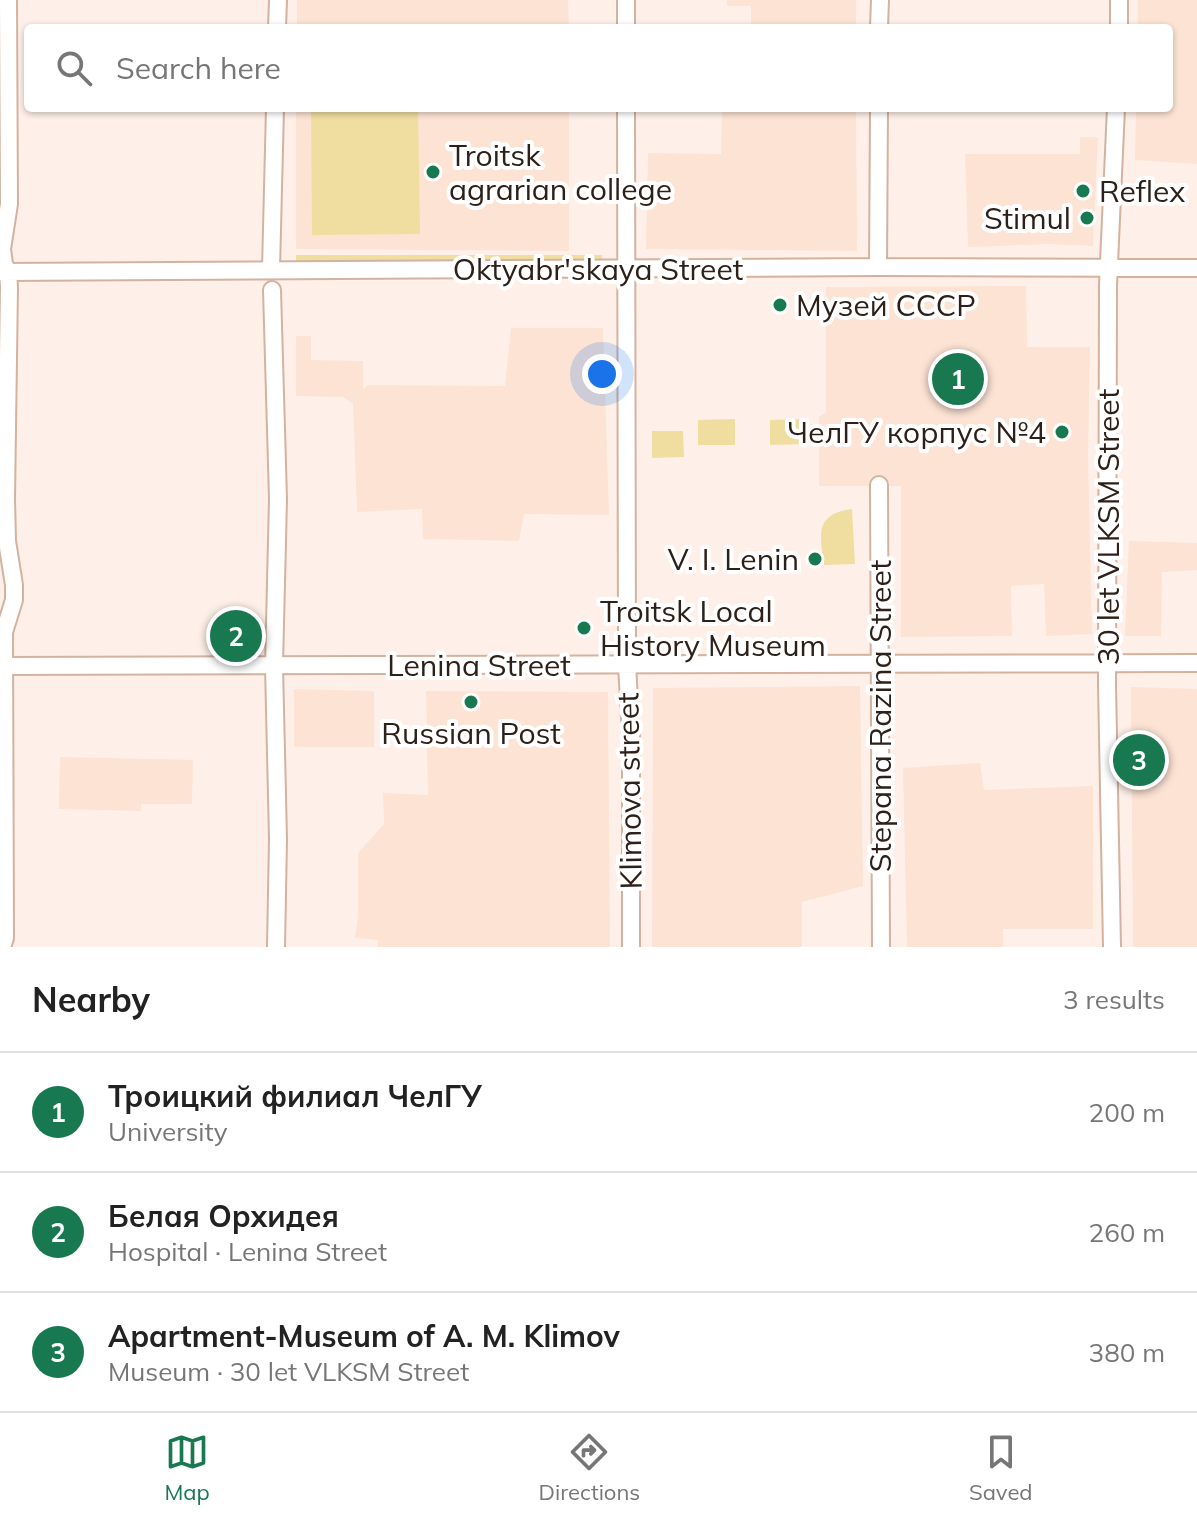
<!DOCTYPE html>
<html lang="en">
<head>
<meta charset="utf-8">
<style>
  :root { --surface:#fff; --page:#f6f6f6; --text:#222; --muted:#767676; --line:#e0e0e0; --accent:#18784f }
  body { margin:0; font-family:Mulish,sans-serif; background:var(--page); color:var(--text) }
  .you { position:absolute; left:602px; top:374px; width:28px; height:28px; margin:-20px; border:6px solid #fff; border-radius:50%; background:#1a73e8; box-shadow:0 0 0 12px #1a73e833 }
  .badge { display:grid; place-items:center; width:52px; height:52px; border-radius:50%; background:var(--accent); color:#fff; font-size:26px; font-weight:700 }
  .pin { position:absolute; translate:-50% -50%; border:4px solid #fff; box-shadow:0 2px 8px #0006 }
  .list { margin:0; padding:0; list-style:none }
  h2 { display:flex; justify-content:space-between; align-items:center; height:104px; margin:0; padding:0 32px; font-size:34px }
  h2 small { font-size:26px; font-weight:400; color:var(--muted) }
  .list li { display:grid; grid-template-columns:52px 1fr auto; gap:24px; align-items:center; box-sizing:border-box; height:120px; padding:0 32px; border-top:2px solid var(--line) }
  .list b { display:block; font-size:30px; white-space:nowrap }
  .list p { margin:0; font-size:26px; white-space:nowrap; color:var(--muted) }
  .list em { font-size:26px; font-style:normal; color:var(--muted) }
  .icon { flex:none; width:44px; height:44px; fill:none; stroke:currentColor; stroke-width:2; stroke-linecap:round; stroke-linejoin:round }
  .map { position:relative; flex:none; width:1197px; height:947px; overflow:hidden }
  .search { position:absolute; background:var(--surface); box-shadow:0 2px 6px #0004; left:24px; right:24px; top:24px; height:88px; display:flex; align-items:center; gap:20px; box-sizing:border-box; padding:0 28px; border-radius:8px; color:var(--muted); font-size:30px }
  .sheet { height:464px; background:var(--surface) }
  nav { display:flex; justify-content:space-around; align-items:center; box-sizing:border-box; height:112px; border-top:2px solid var(--line); background:var(--surface); font-size:22px; color:var(--muted) }
  nav a { display:grid; justify-items:center; gap:4px }
  nav .on { color:var(--accent) }
  .map>svg:first-child { display:block }
  .built { fill:#fce3d4 }
  .green { fill:#efde9f }
  .lines { fill:none; stroke-linecap:round; stroke-linejoin:round }
  .minor-casing { stroke:#d3b29f; stroke-width:20 }
  .minor { stroke:#fff; stroke-width:16 }
  .poi-dot { fill:#18784f; stroke:#fff; stroke-width:3 }
  .labels { text-anchor:middle; dominant-baseline:central; stroke-width:8; stroke-linejoin:round; paint-order:stroke }
  .poi-label { font-size:30px; fill:#2d2019; stroke:#fff; text-anchor:start }
  .street-label { font-size:30px; fill:#2d2019; stroke:#fff }
</style>
</head>
<body>
<div class="map">
<svg width="1197" height="947" viewBox="0 0 1197 947">
  <rect width="100%" height="100%" fill="#fef0e8"/>
  <!-- built -->
  <path class="built" d="M 297,0 L 568,0 L 569,28 L 297,28 Z
    M 727,0 L 856,0 L 856,28 L 751,28 L 751,6 L 727,6 Z
    M 1138,0 L 1197,0 L 1197,164 L 1135,160 L 1136,108 L 1169,108 L 1169,28 L 1138,28 Z
    M 296,108 L 569,108 L 569,251 L 296,249 Z
    M 732,108 L 856,108 L 857,251 L 646,249 L 648,153 L 721,154 L 722,110 Z
    M 1080,137 L 1098,137 L 1093,246 L 1048,244 L 968,247 L 965,154 L 1080,154 Z
    M 1026,286 L 1027,347 L 1090,347 L 1088,454 L 1092,634 L 1046,636 L 1044,584 L 1011,586 L 1012,636 L 901,637 L 901,486 L 819,486 L 819,417 L 826,412 L 826,287 Z
    M 511,328 L 603,328 L 609,515 L 524,514 L 519,541 L 423,539 L 422,509 L 357,512 L 353,404 L 343,397 L 296,396 L 296,336 L 311,336 L 311,360 L 363,361 L 363,389 L 368,385 L 505,386 Z
    M 1129,541 L 1197,543 L 1197,570 L 1162,572 L 1161,636 L 1125,636 Z
    M 860,686 L 863,886 L 802,902 L 802,947 L 652,947 L 653,688 Z
    M 1131,687 L 1197,689 L 1197,947 L 1133,947 Z
    M 294,689 L 374,691 L 374,747 L 294,747 Z
    M 426,691 L 608,692 L 610,947 L 378,947 L 378,940 L 355,938 L 358,916 L 358,853 L 384,824 L 383,793 L 428,795 Z
    M 60,757 L 193,760 L 192,804 L 141,804 L 141,811 L 59,809 Z
    M 980,763 L 984,790 L 1093,786 L 1093,929 L 1003,929 L 1003,947 L 907,947 L 903,768 Z"/>
  <!-- green -->
  <path class="green" d="M 311,108 L 418,108 L 420,234 L 312,235 Z
    M 296,255 L 602,255 L 602,262 L 296,261 Z
    M 735,419 L 735,445 L 698,445 L 698,420 Z
    M 805,419 L 806,444 L 770,445 L 770,420 Z
    M 652,431 L 683,431 L 684,457 L 652,458 Z
    M 852,509 L 855,564 L 824,565 C 820,535 814,514 852,509 Z"/>
  <g class="lines">
    <!-- minor casing -->
    <g class="minor-casing">
      <path id="minor" d="M 626,0 L 626,28
        M 277,28 L 278,0
        M 879,28 L 880,0
        M 1119,28 L 1119,0
        M 626,108 L 627,664 L 631,737 L 631,947
        M 878,267 L 879,108
        M 271,269 L 275,108
        M 0,272 L 878,267 L 1197,268
        M 272,290 L 278,499 L 274,666 L 278,839 L 276,947
        M 879,485 L 881,947
        M 0,666 L 1197,663
        M 2,947 L 5,938 L 4,632 L 14,600 L 14,585 L 7,541 L 6,499 L 9,287 L 8,272 L 4,264 L 2,249 L 9,204 L 8,0
        M 1112,947 L 1107,684 L 1108,285 L 1116,108"/>
    </g>
    <!-- minor -->
    <use href="#minor" class="minor"/>
  </g>
  <!-- markers -->
  <g class="poi-dot">
    <circle cx="433" cy="172" r="8"/>
    <circle cx="1083" cy="191" r="8"/>
    <circle cx="1087" cy="218" r="8"/>
    <circle cx="780" cy="305" r="8"/>
    <circle cx="1062" cy="432" r="8"/>
    <circle cx="815" cy="559" r="8"/>
    <circle cx="584" cy="628" r="8"/>
    <circle cx="471" cy="702" r="8"/>
  </g>
  <g class="labels">
    <!-- poi labels -->
    <g class="poi-label">
      <text x="449" y="155">Troitsk<tspan x="449" dy="34">agrarian college</tspan></text>
      <text x="1099" y="191">Reflex</text>
      <text x="1071" y="218" text-anchor="end">Stimul</text>
      <text x="796" y="305">Музей СССР</text>
      <text x="1046" y="432" text-anchor="end">ЧелГУ корпус №4</text>
      <text x="799" y="559" text-anchor="end">V. I. Lenin</text>
      <text x="600" y="611">Troitsk Local<tspan x="600" dy="34">History Museum</tspan></text>
      <text x="471" y="733" text-anchor="middle">Russian Post</text>
    </g>
    <!-- street labels -->
    <g class="street-label">
      <text x="598" y="269">Oktyabr'skaya Street</text>
      <text transform="translate(1108 527) rotate(-90)">30 let VLKSM Street</text>
      <text x="479" y="665">Lenina Street</text>
      <text transform="translate(880 716) rotate(-90)">Stepana Razina Street</text>
      <text transform="translate(629 791) rotate(-91)">Klimova street</text>
    </g>
  </g>
</svg>
<div class="you"></div>
<div class="pin badge" style="left:958px;top:379px">1</div>
<div class="pin badge" style="left:236px;top:636px">2</div>
<div class="pin badge" style="left:1139px;top:760px">3</div>
<div class="search"><svg class="icon" aria-label="search" viewBox="0 0 24 24"><circle cx="10" cy="10" r="6"/><path d="M15 15l6 6"/></svg>Search here</div>
</div>
<section class="sheet">
<h2>Nearby<small>3 results</small></h2>
<ul class="list">
<li><span class="badge">1</span><div><b>Троицкий филиал ЧелГУ</b><p>University</p></div><em>200 m</em></li>
<li><span class="badge">2</span><div><b>Белая Орхидея</b><p>Hospital · Lenina Street</p></div><em>260 m</em></li>
<li><span class="badge">3</span><div><b>Apartment-Museum of A. M. Klimov</b><p>Museum · 30 let VLKSM Street</p></div><em>380 m</em></li>
</ul>
</section>
<nav>
<a class="on"><svg class="icon" aria-label="map" viewBox="0 0 24 24"><path d="M3 6l6-2 6 2 6-2v14l-6 2-6-2-6 2zM9 4v14M15 6v14"/></svg>Map</a>
<a><svg class="icon" aria-label="directions" viewBox="0 0 24 24"><path d="M12 3l9 9-9 9-9-9zM9 14v-3h6M13 9l2 2-2 2"/></svg>Directions</a>
<a><svg class="icon" aria-label="saved" viewBox="0 0 24 24"><path d="M7 4h10v16l-5-4-5 4z"/></svg>Saved</a>
</nav>
</body>
</html>
